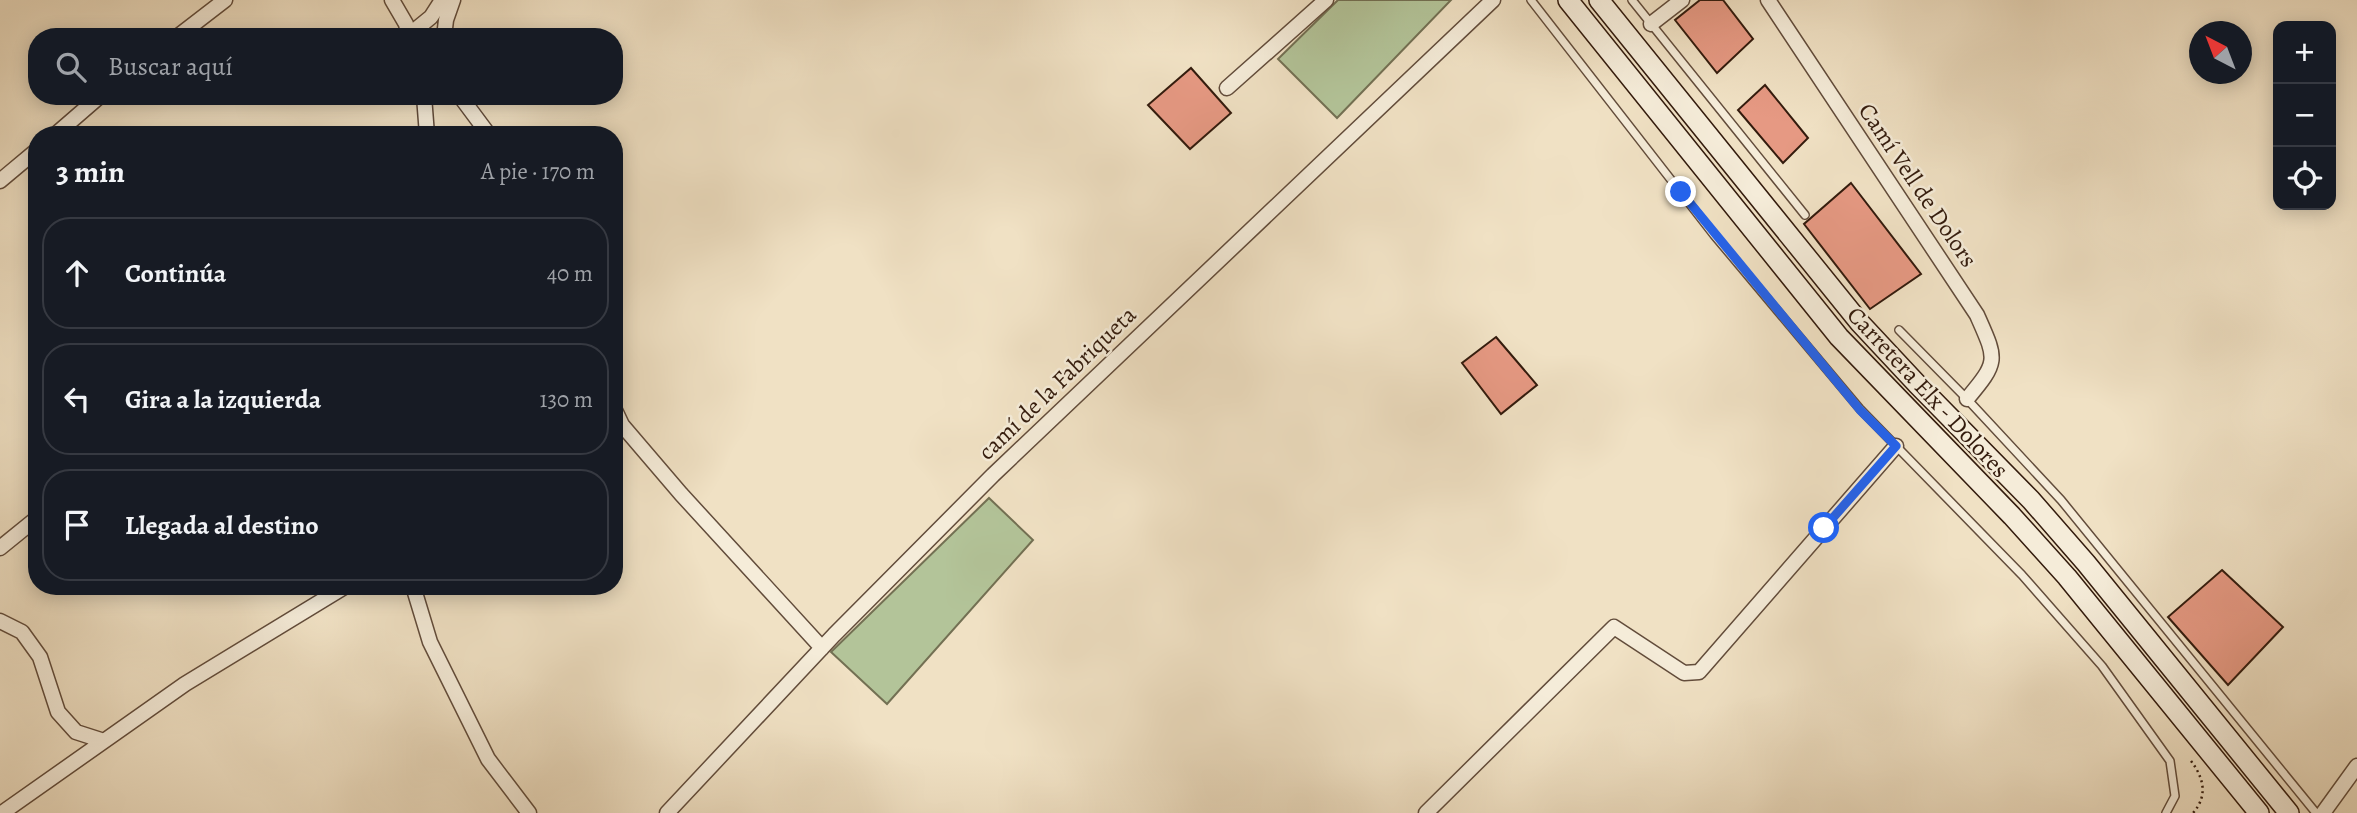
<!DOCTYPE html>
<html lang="es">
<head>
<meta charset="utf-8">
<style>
  :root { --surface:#171b24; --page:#20242c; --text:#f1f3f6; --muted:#9ea1a6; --line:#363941 }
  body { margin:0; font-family:Alegreya,serif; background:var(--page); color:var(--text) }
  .controls { position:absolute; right:21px; top:21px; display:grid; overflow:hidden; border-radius:14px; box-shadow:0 4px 18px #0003 }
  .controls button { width:63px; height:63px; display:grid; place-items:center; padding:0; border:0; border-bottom:2px solid var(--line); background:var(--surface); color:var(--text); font:35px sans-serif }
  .compass { position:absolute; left:2189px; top:21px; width:63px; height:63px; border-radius:50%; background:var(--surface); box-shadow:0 4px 18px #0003; rotate:318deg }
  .stop { position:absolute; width:21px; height:21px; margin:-16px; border:5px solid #2563eb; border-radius:50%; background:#fff }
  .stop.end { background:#2563eb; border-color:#fff; box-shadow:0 2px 7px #0008 }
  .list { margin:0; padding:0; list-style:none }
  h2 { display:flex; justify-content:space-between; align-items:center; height:91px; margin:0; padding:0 28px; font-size:30px }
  h2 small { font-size:23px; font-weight:400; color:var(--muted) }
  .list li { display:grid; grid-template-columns:46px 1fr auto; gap:21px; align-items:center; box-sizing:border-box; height:112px; margin:0 14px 14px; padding:0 14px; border:2px solid var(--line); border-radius:28px }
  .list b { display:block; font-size:26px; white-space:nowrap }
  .list em { font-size:23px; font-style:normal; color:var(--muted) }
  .icon { flex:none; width:38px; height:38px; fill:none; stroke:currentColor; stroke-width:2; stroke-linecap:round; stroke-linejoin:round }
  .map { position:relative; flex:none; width:2357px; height:813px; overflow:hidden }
  .search { position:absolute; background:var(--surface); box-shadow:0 4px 18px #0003; left:28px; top:28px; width:595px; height:77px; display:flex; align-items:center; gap:18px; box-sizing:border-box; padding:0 24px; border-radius:28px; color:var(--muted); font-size:26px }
  .panel { position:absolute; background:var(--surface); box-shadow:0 4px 18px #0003; left:28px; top:126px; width:595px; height:469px; border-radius:28px }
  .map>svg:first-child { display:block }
  .green { fill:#b3c499; stroke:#737053; stroke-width:2 }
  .building { fill:#e69983; stroke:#331b0d; stroke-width:2 }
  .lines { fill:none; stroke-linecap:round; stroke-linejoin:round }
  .service-casing { stroke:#624c3b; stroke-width:10 }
  .minor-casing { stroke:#624c3b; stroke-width:17 }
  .secondary-casing { stroke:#331b0d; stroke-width:22 }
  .path { stroke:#331b0d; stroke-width:2.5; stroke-dasharray:2 3.5; stroke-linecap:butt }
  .service { stroke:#f5ecd9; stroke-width:7 }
  .minor { stroke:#f5ecd9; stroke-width:14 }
  .secondary { stroke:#f5ecd9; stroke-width:19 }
  .route { stroke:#2563eb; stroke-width:9 }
  .labels { text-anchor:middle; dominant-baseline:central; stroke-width:5; stroke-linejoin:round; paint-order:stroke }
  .street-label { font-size:24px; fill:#331b0d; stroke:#f5ecd9 }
</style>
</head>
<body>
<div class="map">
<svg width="2357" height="813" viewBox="0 0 2357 813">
  <rect width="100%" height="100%" fill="#f0e1c4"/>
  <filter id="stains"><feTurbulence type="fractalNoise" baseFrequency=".00286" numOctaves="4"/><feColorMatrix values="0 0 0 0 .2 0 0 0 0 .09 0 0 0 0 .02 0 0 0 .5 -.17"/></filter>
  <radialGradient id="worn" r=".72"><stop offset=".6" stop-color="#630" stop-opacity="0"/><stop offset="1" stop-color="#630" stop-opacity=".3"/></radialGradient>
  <!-- green -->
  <path class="green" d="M 1338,0 L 1451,0 L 1337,118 L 1278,59 Z
    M 989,498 L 1033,540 L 887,704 L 831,652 Z"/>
  <!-- building -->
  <path class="building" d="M 1700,0 L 1723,0 L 1753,39 L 1717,73 L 1675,20 Z
    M 1191,68 L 1231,113 L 1190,149 L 1148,105 Z
    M 1765,85 L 1808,138 L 1783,163 L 1738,110 Z
    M 1851,183 L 1921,274 L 1870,309 L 1804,224 Z
    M 1496,337 L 1537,385 L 1501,414 L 1462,363 Z
    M 2222,570 L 2283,627 L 2228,685 L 2168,617 Z"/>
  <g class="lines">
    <!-- service casing -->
    <g class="service-casing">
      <path id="service" d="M 1531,0 L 1714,235 L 1860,409 L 2022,575 L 2102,666 L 2170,761 L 2175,796 L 2166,813
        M 1632,0 L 1805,215
        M 1899,330 L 1967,399 L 2061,500 L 2316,813"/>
    </g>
    <!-- minor casing -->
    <g class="minor-casing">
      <path id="minor" d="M 392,0 L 406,24 L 409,37
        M 1768,0 L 1977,315 C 1997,360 1999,361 1967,399
        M 1651,24 L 1682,0
        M 409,35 L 431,17 L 442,0
        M 177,37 L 225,0
        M 444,37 L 446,20 L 453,0
        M 1227,88 L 1326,0
        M 424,96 L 427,135
        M 460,96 L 489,135
        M 55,135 L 100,96
        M 0,181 L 37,150
        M 614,408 L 622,425 L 681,494 L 822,648
        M 0,548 L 37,518
        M 413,586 L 430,642 L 488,759 L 529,813
        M 0,621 L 22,632 L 40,657 L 58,712 L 76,732 L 104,741
        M 2,813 L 185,684 L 346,586
        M 667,813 L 834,635 L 993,475 L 1493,0
        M 1426,813 L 1614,627 L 1684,673 L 1699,672 L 1896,446
        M 2323,813 L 2357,766"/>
    </g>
    <!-- secondary casing -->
    <g class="secondary-casing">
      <path id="secondary" d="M 1568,0 L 1839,337 L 2012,516 L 2067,577 L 2259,813
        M 1599,0 L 1860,323 L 1917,384 L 2031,500 L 2086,563 L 2289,813"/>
    </g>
    <!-- path -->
    <path class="path" d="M 2191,761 C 2204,778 2208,796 2193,813"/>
    <!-- service -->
    <use href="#service" class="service"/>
    <!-- minor -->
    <use href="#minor" class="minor"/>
    <!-- secondary -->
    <use href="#secondary" class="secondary"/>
  </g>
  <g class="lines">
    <!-- route -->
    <path class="route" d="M 1681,192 L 1860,410 L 1896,446 L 1824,528"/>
  </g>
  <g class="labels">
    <!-- street labels -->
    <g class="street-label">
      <text transform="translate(1918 185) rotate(56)">Camí Vell de Dolors</text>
      <text transform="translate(1057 383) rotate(-44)">camí de la Fabriqueta</text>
      <text transform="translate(1928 392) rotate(47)">Carretera Elx - Dolores</text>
    </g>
  </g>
  <rect width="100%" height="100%" filter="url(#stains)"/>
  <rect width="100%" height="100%" fill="url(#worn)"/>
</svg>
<div class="controls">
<button>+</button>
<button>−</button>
<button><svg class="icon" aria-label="locate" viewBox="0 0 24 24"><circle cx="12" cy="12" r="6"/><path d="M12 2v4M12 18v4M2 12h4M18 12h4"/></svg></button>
</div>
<svg class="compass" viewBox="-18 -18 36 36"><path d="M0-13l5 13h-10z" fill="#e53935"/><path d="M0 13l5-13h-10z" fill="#9ea1a6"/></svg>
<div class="stop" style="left:1824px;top:528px"></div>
<div class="stop end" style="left:1681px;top:192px"></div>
<div class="search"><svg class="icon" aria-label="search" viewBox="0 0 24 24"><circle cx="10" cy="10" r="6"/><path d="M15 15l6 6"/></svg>Buscar aquí</div>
<section class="panel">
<h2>3 min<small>A pie · 170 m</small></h2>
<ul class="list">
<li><svg class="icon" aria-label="ahead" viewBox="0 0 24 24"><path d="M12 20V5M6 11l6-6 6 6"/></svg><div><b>Continúa</b></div><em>40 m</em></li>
<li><svg class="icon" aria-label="left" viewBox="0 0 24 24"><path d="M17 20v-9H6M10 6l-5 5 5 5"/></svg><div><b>Gira a la izquierda</b></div><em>130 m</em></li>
<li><svg class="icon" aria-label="arrive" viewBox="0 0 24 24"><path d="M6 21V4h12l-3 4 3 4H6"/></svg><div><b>Llegada al destino</b></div></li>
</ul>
</section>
</div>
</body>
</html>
